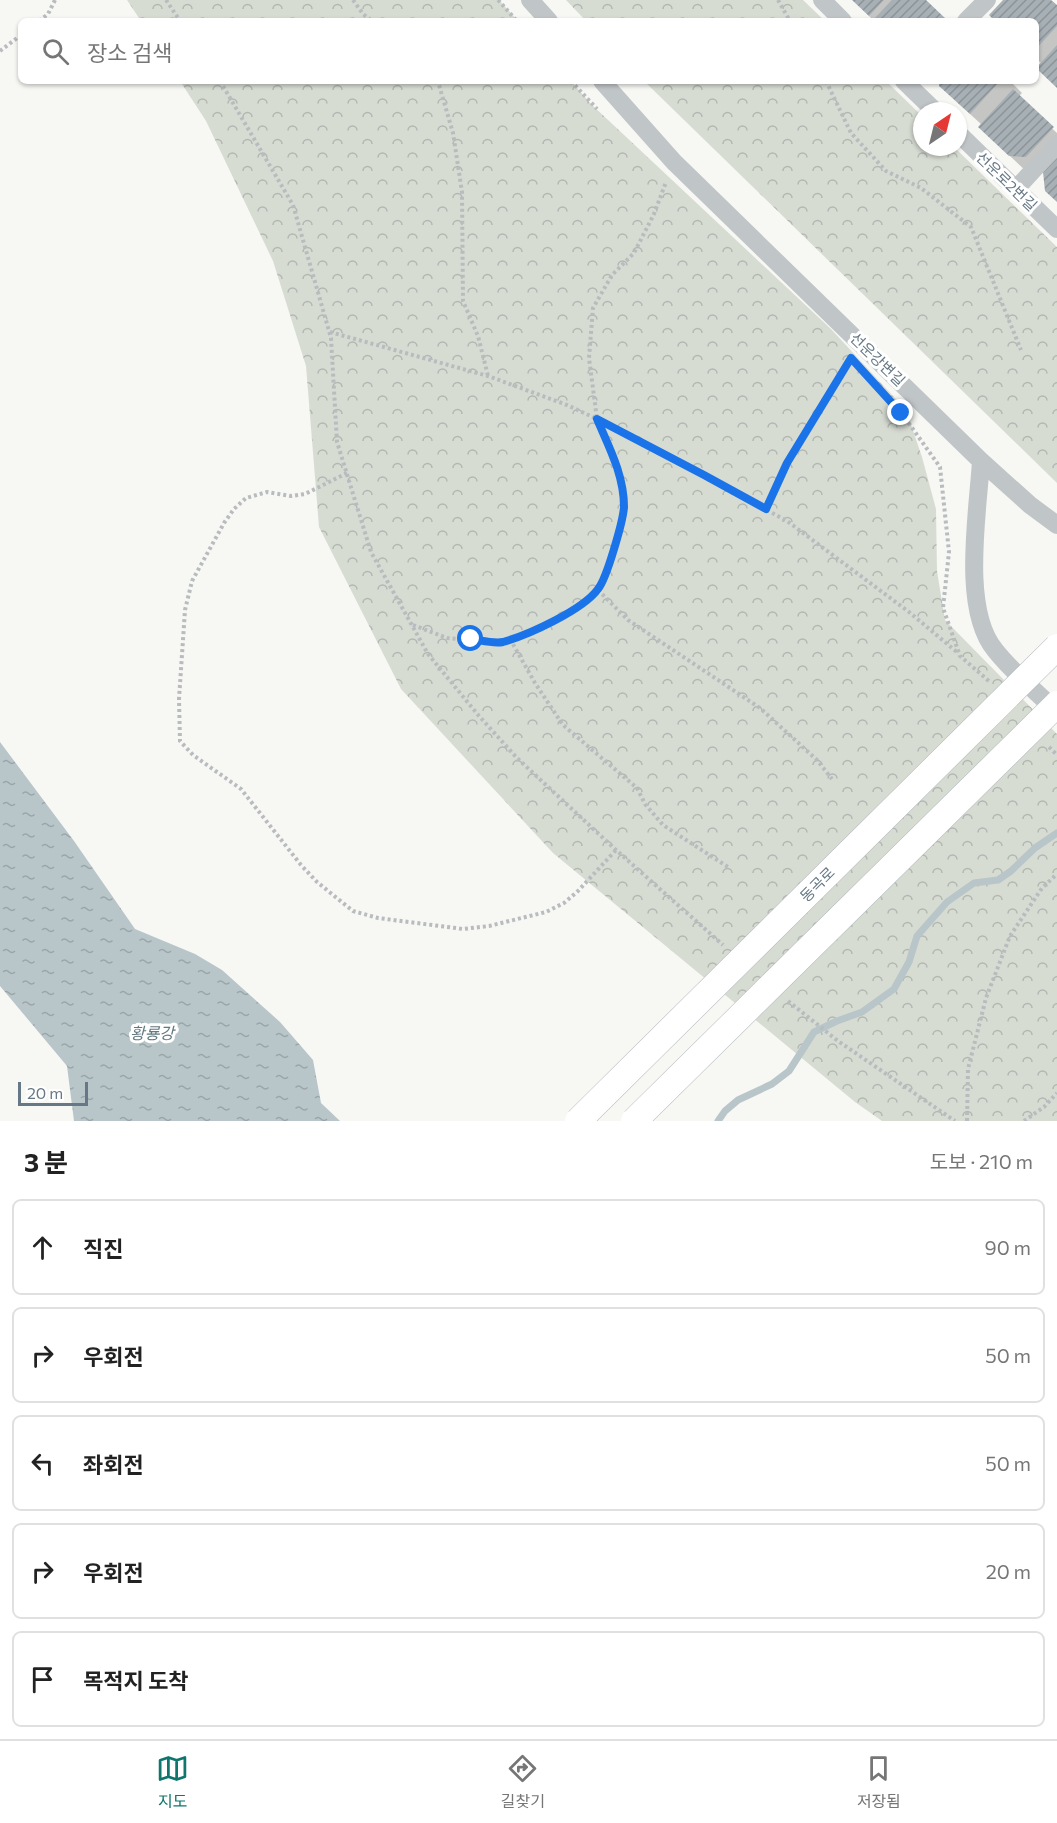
<!DOCTYPE html>
<html lang="ko">
<head>
<meta charset="utf-8">
<style>
  :root { --surface:#fff; --page:#f6f6f6; --text:#222; --muted:#767676; --line:#e0e0e0; --accent:#0f766e }
  body { margin:0; font-family:Commissioner,"Noto Sans KR",sans-serif; background:var(--page); color:var(--text) }
  .compass { position:absolute; left:913px; top:102px; width:54px; height:54px; border-radius:50%; background:var(--surface); box-shadow:0 2px 4px #0004; rotate:35deg }
  .scale { position:absolute; left:18px; bottom:15px; width:70px; box-sizing:border-box; padding-left:6px; border:3px solid #667885; border-top:0; font-size:16px; line-height:21px; white-space:nowrap; color:#667885; -webkit-text-stroke:4px #fff; paint-order:stroke }
  .stop { position:absolute; width:18px; height:18px; margin:-14px; border:4px solid #1a73e8; border-radius:50%; background:#fff }
  .stop.end { background:#1a73e8; border-color:#fff; box-shadow:0 2px 6px #0008 }
  .list { margin:0; padding:0; list-style:none }
  h2 { display:flex; justify-content:space-between; align-items:center; height:78px; margin:0; padding:0 24px; font-size:26px }
  h2 small { font-size:20px; font-weight:400; color:var(--muted) }
  .list li { display:grid; grid-template-columns:39px 1fr auto; gap:18px; align-items:center; box-sizing:border-box; height:96px; margin:0 12px 12px; padding:0 12px; border:2px solid var(--line); border-radius:9px }
  .list b { display:block; font-size:22px; white-space:nowrap }
  .list em { font-size:20px; font-style:normal; color:var(--muted) }
  .icon { flex:none; width:33px; height:33px; fill:none; stroke:currentColor; stroke-width:2; stroke-linecap:round; stroke-linejoin:round }
  .map { position:relative; flex:none; width:1057px; height:1121px; overflow:hidden }
  .search { position:absolute; background:var(--surface); box-shadow:0 2px 4px #0004; left:18px; right:18px; top:18px; height:66px; display:flex; align-items:center; gap:15px; box-sizing:border-box; padding:0 21px; border-radius:9px; color:var(--muted); font-size:22px }
  .sheet { height:618px; background:var(--surface) }
  nav { display:flex; justify-content:space-around; align-items:center; box-sizing:border-box; height:84px; border-top:2px solid var(--line); background:var(--surface); font-size:16px; color:var(--muted) }
  nav a { display:grid; justify-items:center; gap:3px }
  nav .on { color:var(--accent) }
  .map>svg:first-child { display:block }
  .park { fill:url(#park-crowns) }
  .water { fill:url(#water-ripples) }
  .shadow { fill:#0003 }
  .lines { fill:none; stroke-linecap:round; stroke-linejoin:round }
  .stream { stroke:#b8c5c9; stroke-width:7 }
  .building { fill:url(#building-hatch) }
  .path { stroke:#b8bcbf; stroke-width:4; stroke-dasharray:3 3; stroke-linecap:butt }
  .minor { stroke:#c0c5c8; stroke-width:18 }
  .secondary-bridge-casing { stroke:#b3b9bd; stroke-width:27; stroke-linecap:butt }
  .secondary-bridge { stroke:#fff; stroke-width:26 }
  .route { stroke:#1a73e8; stroke-width:8 }
  .labels { text-anchor:middle; dominant-baseline:central; stroke-width:6; stroke-linejoin:round; paint-order:stroke }
  .street-label { font-size:15px; fill:#667885; stroke:#fff }
  .water-label { font-size:16px; font-style:italic; fill:#627981; stroke:#fff }
</style>
</head>
<body>
<div class="map">
<svg width="1057" height="1121" viewBox="0 0 1057 1121">
  <defs>
    <pattern id="park-crowns" width="20" height="18" patternUnits="userSpaceOnUse" patternTransform="scale(1.5)"><rect width="20" height="18" fill="#d7dcd3"/><path d="M2 6a3 3 0 1 1 6 0M12 15a3 3 0 1 1 6 0" fill="none" stroke="#b2b7b1"/></pattern>
    <pattern id="water-ripples" width="26" height="14" patternUnits="userSpaceOnUse" patternTransform="scale(1.5)"><rect width="26" height="14" fill="#b8c5c9"/><path d="M2 4q2-2 4 0t4 0M15 11q2-2 4 0t4 0" fill="none" stroke="#99a5a9"/></pattern>
    <pattern id="building-hatch" width="6" height="6" patternUnits="userSpaceOnUse" patternTransform="scale(1.5)"><rect width="6" height="6" fill="#a7b0b5"/><path d="M-1 1l2-2M0 6l6-6M5 7l2-2" fill="none" stroke="#8c9499"/></pattern>
  </defs>
  <rect width="100%" height="100%" fill="#f7f7f4"/>
  <!-- park -->
  <path class="park" d="M 127,0 L 499,0 L 518,21 L 141,21 Z
    M 566,0 L 803,0 L 825,21 L 586,21 Z
    M 180,81 L 571,81 L 591,104 L 831,329 L 906,410 L 922,457 L 936,509 L 937,571 L 945,620 L 1057,734 L 1057,1121 L 882,1121 L 855,1102 L 553,853 L 401,689 L 319,527 L 306,366 L 273,261 L 206,121 Z
    M 644,81 L 886,81 L 922,116 L 922,147 L 954,147 L 1057,247 L 1057,483 Z"/>
  <!-- water -->
  <path class="water" d="M 0,742 L 74,841 L 135,929 L 195,954 L 222,970 L 280,1022 L 313,1060 L 321,1103 L 340,1121 L 74,1121 L 67,1066 L 0,986 Z"/>
  <!-- shadow -->
  <path class="shadow" d="M 853,0 L 924,0 L 946,21 L 874,21 Z
    M 1005,0 L 1049,0 L 1057,7 L 1057,87 L 1042,64 L 1036,58 L 1036,21 L 997,21 Z
    M 940,81 L 1010,81 L 1022,93 L 1018,97 L 1057,133 L 1057,201 L 1045,173 L 1027,172 L 997,144 L 982,125 L 958,103 Z"/>
  <g class="lines">
    <!-- stream -->
    <path class="stream" d="M 718,1121 L 725,1111 L 738,1100 L 772,1084 L 789,1071 L 814,1032 L 837,1021 L 862,1012 L 894,989 L 909,962 L 917,936 L 947,902 L 974,883 L 998,880 L 1011,871 L 1035,848 L 1057,833"/>
  </g>
  <!-- building -->
  <path class="building" d="M 852,0 L 884,0 L 869,16 Z
    M 892,0 L 926,0 L 946,19 L 944,21 L 872,21 Z
    M 1003,0 L 1051,0 L 1057,5 L 1057,26 L 1036,49 L 1036,21 L 995,21 L 989,15 Z
    M 1057,45 L 1057,88 L 1036,68 Z
    M 939,81 L 1000,81 L 970,114 L 939,86 Z
    M 1013,89 L 1054,127 L 1026,157 L 1009,156 L 978,127 Z
    M 1057,158 L 1057,202 L 1045,191 L 1043,172 Z"/>
  <g class="lines">
    <!-- path -->
    <path class="path" d="M 166,0 L 180,21
      M 353,0 L 363,14 L 372,21
      M 498,0 L 517,21
      M 778,0 L 790,21
      M 39,21 L 48,14 L 55,0
      M 0,51 L 21,35
      M 220,81 L 293,205 L 331,338 L 337,442 L 371,552 L 428,654 L 479,716 L 517,758 L 616,850 L 723,945
      M 435,81 L 439,85 L 453,133 L 462,192 L 463,301 L 478,336 L 488,376
      M 571,81 L 597,109
      M 826,81 L 851,133 L 886,171 L 921,188 L 971,227 L 1021,350
      M 330,332 L 488,376 L 567,405 L 614,427 L 787,521 L 909,612 L 958,653
      M 905,418 L 940,467 L 949,552 L 943,608 L 960,656 L 990,682
      M 347,473 L 305,494 L 291,496 L 267,492 L 246,498 L 234,509 L 224,523 L 192,581 L 185,610 L 179,699 L 180,741 L 193,755 L 241,789 L 301,865 L 317,882 L 353,911 L 378,918 L 463,929 L 489,926 L 546,912 L 564,903 L 578,891 L 616,850
      M 766,509 L 787,463 L 849,361
      M 598,590 L 628,620 L 760,708 L 817,760 L 832,779
      M 413,625 L 447,638 L 500,643 L 555,621 L 574,609 L 598,590 L 606,576 L 624,508 L 620,475 L 597,419 L 589,358 L 593,308 L 612,275 L 634,253 L 654,214 L 666,182
      M 510,639 L 535,683 L 563,725 L 637,788 L 645,804 L 663,825 L 728,867
      M 1049,747 L 1057,755
      M 788,1001 L 838,1041 L 955,1121
      M 967,1121 L 968,1069 L 986,998 L 1010,936 L 1042,888 L 1057,874
      M 1024,1121 L 1044,1107 L 1057,1093"/>
    <!-- minor -->
    <path class="minor" d="M 530,0 L 549,21
      M 822,0 L 843,21
      M 966,21 L 987,0
      M 602,81 L 674,162 L 981,461 L 1030,505 L 1057,525
      M 904,81 L 935,111
      M 958,133 L 1057,229
      M 1016,189 L 1057,144
      M 981,461 C 978,512 961,609 995,650 C 1013,673 1037,692 1057,712"/>
    <!-- secondary-bridge casing -->
    <g class="secondary-bridge-casing">
      <path id="secondary-bridge" d="M 578,1121 L 1057,647
        M 634,1121 L 1057,704"/>
    </g>
    <!-- secondary-bridge -->
    <use href="#secondary-bridge" class="secondary-bridge"/>
  </g>
  <g class="lines">
    <!-- route -->
    <path class="route" d="M 471,639 C 480,640 493,644 503,642 C 528,635 583,610 598,589 C 607,578 623,521 624,507 C 624,475 609,447 597,419 L 704,475 L 766,509 L 787,463 L 851,358 L 901,413"/>
  </g>
  <g class="labels">
    <!-- street labels -->
    <g class="street-label">
      <text transform="translate(1007 181) rotate(44)">선운로2번길</text>
      <text transform="translate(878 359) rotate(44)">선운강변길</text>
      <text transform="translate(817 884) rotate(-45)">동곡로</text>
    </g>
    <!-- water labels -->
    <g class="water-label">
      <text x="152" y="1032">황룡강</text>
    </g>
  </g>
</svg>
<svg class="compass" viewBox="-18 -18 36 36"><path d="M0-13l5 13h-10z" fill="#e53935"/><path d="M0 13l5-13h-10z" fill="#767676"/></svg>
<div class="scale">20 m</div>
<div class="stop" style="left:471px;top:639px"></div>
<div class="stop end" style="left:901px;top:413px"></div>
<div class="search"><svg class="icon" aria-label="search" viewBox="0 0 24 24"><circle cx="10" cy="10" r="6"/><path d="M15 15l6 6"/></svg>장소 검색</div>
</div>
<section class="sheet">
<h2>3 분<small>도보 · 210 m</small></h2>
<ul class="list">
<li><svg class="icon" aria-label="ahead" viewBox="0 0 24 24"><path d="M12 20V5M6 11l6-6 6 6"/></svg><div><b>직진</b></div><em>90 m</em></li>
<li><svg class="icon" aria-label="right" viewBox="0 0 24 24"><path d="M7 20v-9h11M14 6l5 5-5 5"/></svg><div><b>우회전</b></div><em>50 m</em></li>
<li><svg class="icon" aria-label="left" viewBox="0 0 24 24"><path d="M17 20v-9H6M10 6l-5 5 5 5"/></svg><div><b>좌회전</b></div><em>50 m</em></li>
<li><svg class="icon" aria-label="right" viewBox="0 0 24 24"><path d="M7 20v-9h11M14 6l5 5-5 5"/></svg><div><b>우회전</b></div><em>20 m</em></li>
<li><svg class="icon" aria-label="arrive" viewBox="0 0 24 24"><path d="M6 21V4h12l-3 4 3 4H6"/></svg><div><b>목적지 도착</b></div></li>
</ul>
</section>
<nav>
<a class="on"><svg class="icon" aria-label="map" viewBox="0 0 24 24"><path d="M3 6l6-2 6 2 6-2v14l-6 2-6-2-6 2zM9 4v14M15 6v14"/></svg>지도</a>
<a><svg class="icon" aria-label="directions" viewBox="0 0 24 24"><path d="M12 3l9 9-9 9-9-9zM9 14v-3h6M13 9l2 2-2 2"/></svg>길찾기</a>
<a><svg class="icon" aria-label="saved" viewBox="0 0 24 24"><path d="M7 4h10v16l-5-4-5 4z"/></svg>저장됨</a>
</nav>
</body>
</html>
